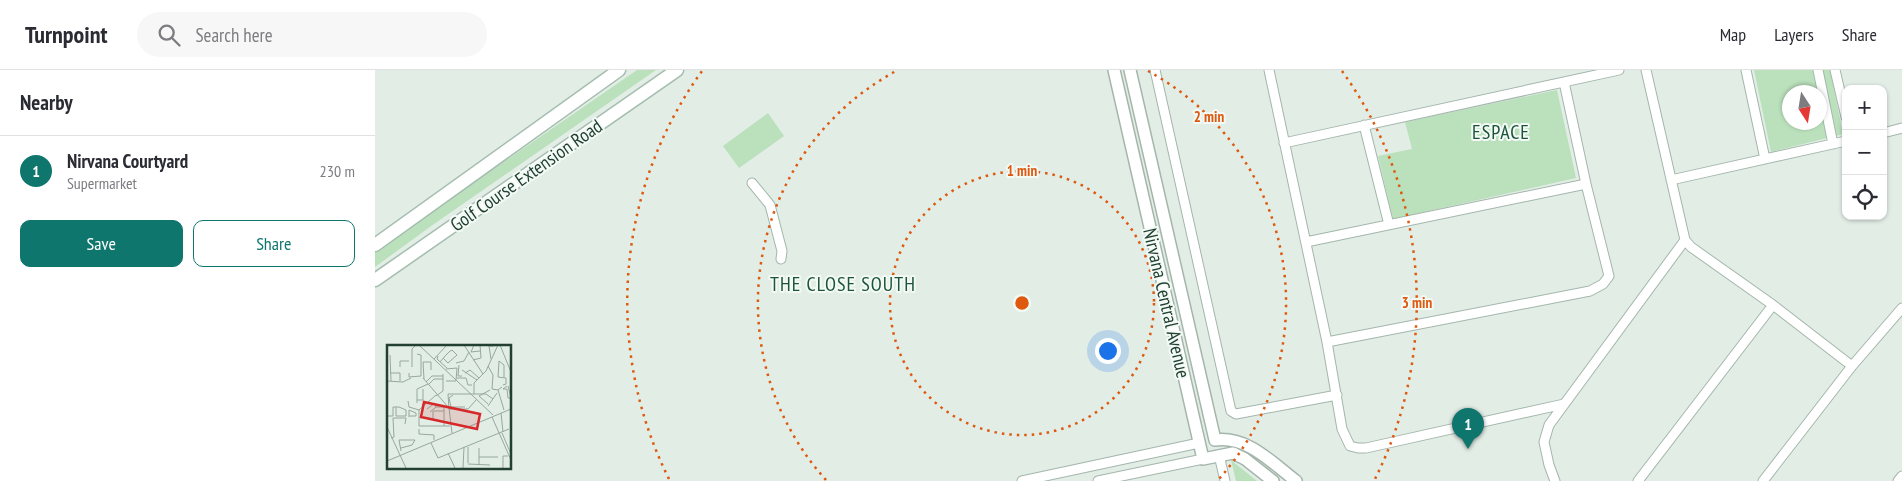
<!DOCTYPE html>
<html lang="en">
<head>
<meta charset="utf-8">
<style>
  :root { --surface:#fff; --page:#f7f7f7; --text:#2b2b33; --muted:#7c7c81; --line:#e1e1e2; --accent:#0f766e }
  body { margin:0; font-family:"PT Sans Narrow",sans-serif; background:var(--page); color:var(--text) }
  .controls { position:absolute; right:15px; top:15px; display:grid; overflow:hidden; border-radius:10px; box-shadow:0 1px 4px #0004 }
  .controls button { width:45px; height:45px; display:grid; place-items:center; padding:0; border:0; border-bottom:1px solid var(--line); background:var(--surface); color:var(--text); font:25px sans-serif }
  .compass { position:absolute; left:1407px; top:15px; width:45px; height:45px; border-radius:50%; background:var(--surface); box-shadow:0 1px 4px #0004; rotate:168deg }
  .you { position:absolute; left:732px; top:280px; width:18px; height:18px; margin:-12px; border:4px solid #fff; border-radius:50%; background:#1a73e8; box-shadow:0 0 0 8px #1a73e833 }
  .badge { display:grid; place-items:center; width:32px; height:32px; border-radius:50%; background:var(--accent); color:#fff; font-size:16px; font-weight:700 }
  .pin { position:absolute; translate:-50% -41px; filter:drop-shadow(0 1px 2px #0008) }
  .pin::after { content:''; position:absolute; top:26px; width:18px; height:15px; background:inherit; clip-path:polygon(0 0,100% 0,50% 100%) }
  .list { margin:0; padding:0; list-style:none }
  h2 { display:flex; justify-content:space-between; align-items:center; height:65px; margin:0; padding:0 20px; font-size:21px }
  h2 small { font-size:16px; font-weight:400; color:var(--muted) }
  .list li { display:grid; grid-template-columns:32px 1fr auto; gap:15px; align-items:center; box-sizing:border-box; height:70px; padding:0 20px; border-top:1px solid var(--line) }
  .list b { display:block; font-size:19px; white-space:nowrap }
  .list p { margin:0; font-size:16px; white-space:nowrap; color:var(--muted) }
  .list em { font-size:16px; font-style:normal; color:var(--muted) }
  .actions { display:flex; gap:10px; padding:15px 20px }
  .actions a { flex:1; padding:11px 0; border:1px solid var(--accent); border-radius:10px; text-align:center; font-size:18px; color:var(--accent) }
  .actions .main { background:var(--accent); color:#fff }
  .icon { flex:none; width:28px; height:28px; fill:none; stroke:currentColor; stroke-width:2; stroke-linecap:round; stroke-linejoin:round }
  .map { position:relative; flex:none; width:1527px; height:411px; overflow:hidden }
  header { display:flex; align-items:center; gap:30px; box-sizing:border-box; height:70px; padding:0 25px; background:var(--surface); border-bottom:1px solid var(--line) }
  header strong { font-size:24px }
  nav { display:flex; gap:28px; margin-inline-start:auto; font-size:18px }
  .search { width:350px; height:45px; background:var(--page); display:flex; align-items:center; gap:12px; box-sizing:border-box; padding:0 18px; border-radius:28px; color:var(--muted); font-size:19px }
  main { display:flex }
  aside { flex:1; background:var(--surface) }
  .map>svg:first-child { display:block }
  .green { fill:#bae0bc; fill-rule:evenodd }
  .lines { fill:none; stroke-linecap:round; stroke-linejoin:round }
  .minor-casing { stroke:#a4b6ac; stroke-width:11 }
  .tertiary-casing { stroke:#a4b6ac; stroke-width:14 }
  .secondary-casing { stroke:#a3bdae; stroke-width:15 }
  .minor { stroke:#fff; stroke-width:9 }
  .tertiary { stroke:#fff; stroke-width:11 }
  .secondary { stroke:#fff; stroke-width:12 }
  .ring { fill:none; stroke:#de580e; stroke-width:2.5; stroke-dasharray:2.5 5 }
  .labels { text-anchor:middle; dominant-baseline:central; stroke-width:4; stroke-linejoin:round; paint-order:stroke }
  .street-label { font-size:19px; fill:#214031; stroke:#f3faf5 }
  .neighbourhood-label { font-size:20px; letter-spacing:1px; fill:#1b543a; stroke:#f3faf5 }
  .inset-road { fill:none; stroke:#95a89e; stroke-width:1 }
  .view { fill:#d62828; fill-opacity:0.15; stroke:#d62828; stroke-width:2.5 }
  .inset-edge { fill:none; stroke:#214031; stroke-width:2.5 }
  .centre { fill:#de580e; stroke:#f3faf5; stroke-width:2.5 }
  .ring-label { font-size:15px; text-anchor:middle; font-weight:bold; fill:#de580e; stroke:#f3faf5; stroke-width:4; stroke-linejoin:round; paint-order:stroke }
</style>
</head>
<body>
<header>
<strong>Turnpoint</strong>
<div class="search"><svg class="icon" aria-label="search" viewBox="0 0 24 24"><circle cx="10" cy="10" r="6"/><path d="M15 15l6 6"/></svg>Search here</div>
<nav><a>Map</a><a>Layers</a><a>Share</a></nav>
</header>
<main>
<aside>
<h2>Nearby<small></small></h2>
<ul class="list">
<li><span class="badge">1</span><div><b>Nirvana Courtyard</b><p>Supermarket</p></div><em>230 m</em></li>
</ul>
<div class="actions"><a class="main">Save</a><a>Share</a></div>
</aside>
<div class="map">
<svg width="1527" height="411" viewBox="0 0 1527 411">
  <rect width="100%" height="100%" fill="#e2ede6"/>
  <!-- green -->
  <path class="green" d="M 262,0 L 281,0 L 59,154 L 0,197 L 0,181 Z
    M 1379,0 L 1455,0 L 1468,64 L 1396,82 ZM 1414,22 L 1444,22 L 1444,52 L 1414,52 Z
    M 1182,20 L 1201,108 L 1018,149 L 1003,86 L 1037,79 L 1030,52 Z
    M 393,43 L 409,66 L 364,98 L 348,76 Z
    M 856,390 L 882,411 L 861,411 Z"/>
  <g class="lines">
    <!-- minor casing -->
    <g class="minor-casing">
      <path id="minor" d="M 780,0 L 856,341 L 861,344 L 962,325
        M 894,0 L 952,272 L 967,359 L 975,376 L 983,378 L 991,378 L 1189,334
        M 1271,0 L 1310,170 L 1316,177 L 1398,235 L 1477,296
        M 1371,0 L 1390,89
        M 1443,0 L 1458,74
        M 1460,0 L 1471,47
        M 989,55 L 1014,155
        M 1508,63 L 1527,58
        M 909,73 L 1244,0
        M 1296,110 L 1471,71
        M 377,113 L 395,135 L 407,181 L 406,189
        M 931,172 L 1211,114
        M 952,272 L 1215,221 L 1228,214 L 1234,206 L 1211,114 L 1189,12
        M 844,385 L 850,411
        M 647,411 L 824,373
        M 723,411 L 828,389
        M 1180,411 L 1174,395 L 1169,372 L 1174,355 L 1310,170
        M 1263,411 L 1398,235
        M 1388,411 L 1477,296 L 1527,238
        M 1523,411 L 1527,406"/>
    </g>
    <!-- tertiary casing -->
    <g class="tertiary-casing">
      <path id="tertiary" d="M 739,0 L 828,389 L 858,383 L 870,389 L 898,411
        M 755,0 L 840,370 C 873,366 896,392 921,411"/>
    </g>
    <!-- secondary casing -->
    <g class="secondary-casing">
      <path id="secondary" d="M 0,175 L 244,0
        M 0,210 L 302,0"/>
    </g>
    <!-- minor -->
    <use href="#minor" class="minor"/>
    <!-- tertiary -->
    <use href="#tertiary" class="tertiary"/>
    <!-- secondary -->
    <use href="#secondary" class="secondary"/>
  </g>
  <!-- distance rings -->
  <g class="ring">
    <circle cx="647" cy="233" r="132"/>
    <path d="M451 410A264 264 0 0 1 521 1M773 1A264 264 0 0 1 843 410"/>
    <path d="M294 409A395 395 0 0 1 327 1M967 1A395 395 0 0 1 1000 409"/>
  </g>
  <g class="labels">
    <!-- street labels -->
    <g class="street-label">
      <text transform="translate(151 105) rotate(-35)">Golf Course Extension Road</text>
      <text transform="translate(792 233) rotate(77)">Nirvana Central Avenue</text>
    </g>
    <!-- neighbourhood labels -->
    <g class="neighbourhood-label">
      <text x="1126" y="62">ESPACE</text>
      <text x="468" y="214">THE CLOSE SOUTH</text>
    </g>
  </g>
  <!-- overview -->
  <g transform="translate(12 275)">
    <rect width="124" height="124" fill="#e2ede6"/>
    <path class="inset-road" d="M 32,0 L 106,70M 77,0 L 96,29M 87,0 L 84,7 L 93,6M 113,0 L 124,27M 3,10 L 4,36M 51,11 L 50,14 L 60,23M 47,14 L 60,0M 104,14 L 102,1 L 107,1M 86,15 L 94,13 L 93,0M 53,17 L 59,10 L 62,7 L 65,5 L 70,10 L 61,18 L 56,13M 69,18 L 77,16 L 82,7M 72,20 L 71,31 L 75,31M 101,21 L 106,30 L 105,44 L 111,45M 13,22 L 13,16 L 22,16M 25,22 L 25,4 L 29,0M 59,24 L 70,23 L 69,36 L 59,36M 75,25 L 90,35M 3,28 L 13,28 L 13,36M 22,28 L 22,32 L 34,31 L 34,10 L 30,9M 78,28 L 83,25 L 92,33M 36,33 L 62,63 L 65,88M 70,33 L 79,33 L 81,40 L 85,40M 37,34 L 36,17 L 44,17 L 44,25M 0,36 L 16,37 L 24,33M 39,37 L 45,31 L 56,31M 42,39 L 47,34 L 56,34M 116,40 L 119,39 L 119,33 L 111,32 L 112,16 L 117,20 L 117,32M 120,41 L 116,44 L 120,44 L 121,53M 115,42 L 111,45 L 117,65M 87,49 L 87,38 L 99,26 L 111,0M 66,50 L 62,53 L 64,62 L 78,62M 49,51 L 56,46 L 56,29M 121,53 L 124,53 L 121,41M 90,54 L 81,64 L 62,64 L 61,49 L 99,49 L 106,54M 30,55 L 36,55 L 36,44M 21,56 L 22,62 L 32,65M 30,58 L 30,44 L 41,39M 101,59 L 92,51 L 103,45M 101,61 L 110,48M 49,62 L 57,62 L 57,81M 40,64 L 48,58 L 49,62 L 43,67M 32,65 L 49,50M 32,65 L 32,81M 114,68 L 116,87M 0,71 L 6,71 L 6,62 L 12,62 L 19,65 L 19,71 L 9,71 L 9,62M 22,71 L 29,71 L 29,68 L 22,65 L 22,72M 105,72 L 124,115M 46,74 L 46,66 L 57,66M 32,81 L 63,81M 0,82 L 19,123M 32,84 L 32,89 L 47,90 L 47,95M 115,88 L 124,109M 4,93 L 7,92 L 6,73 L 19,73 L 18,79M 44,98 L 51,113 L 122,84M 14,106 L 12,95 L 28,95 L 25,100 L 14,103M 61,108 L 68,123M 92,112 L 111,112M 0,116 L 124,64M 81,118 L 81,102M 81,119 L 103,120M 92,119 L 92,103M 76,123 L 77,102M 116,123 L 116,111 L 121,111"/>
    <path class="view" d="M 37,57 L 93,69 L 90,84 L 34,72 Z"/>
    <rect width="124" height="124" class="inset-edge"/>
  </g>
  <circle cx="647" cy="233" r="8" class="centre"/>
  <g class="ring-label">
    <text x="834" y="52">2 min</text>
    <text x="647" y="106">1 min</text>
    <text x="1042" y="238">3 min</text>
  </g>
</svg>
<div class="controls">
<button>+</button>
<button>−</button>
<button><svg class="icon" aria-label="locate" viewBox="0 0 24 24"><circle cx="12" cy="12" r="6"/><path d="M12 2v4M12 18v4M2 12h4M18 12h4"/></svg></button>
</div>
<svg class="compass" viewBox="-18 -18 36 36"><path d="M0-13l5 13h-10z" fill="#e53935"/><path d="M0 13l5-13h-10z" fill="#7c7c81"/></svg>
<div class="you"></div>
<div class="pin badge" style="left:1093px;top:379px">1</div>
</div>
</main>
</body>
</html>
